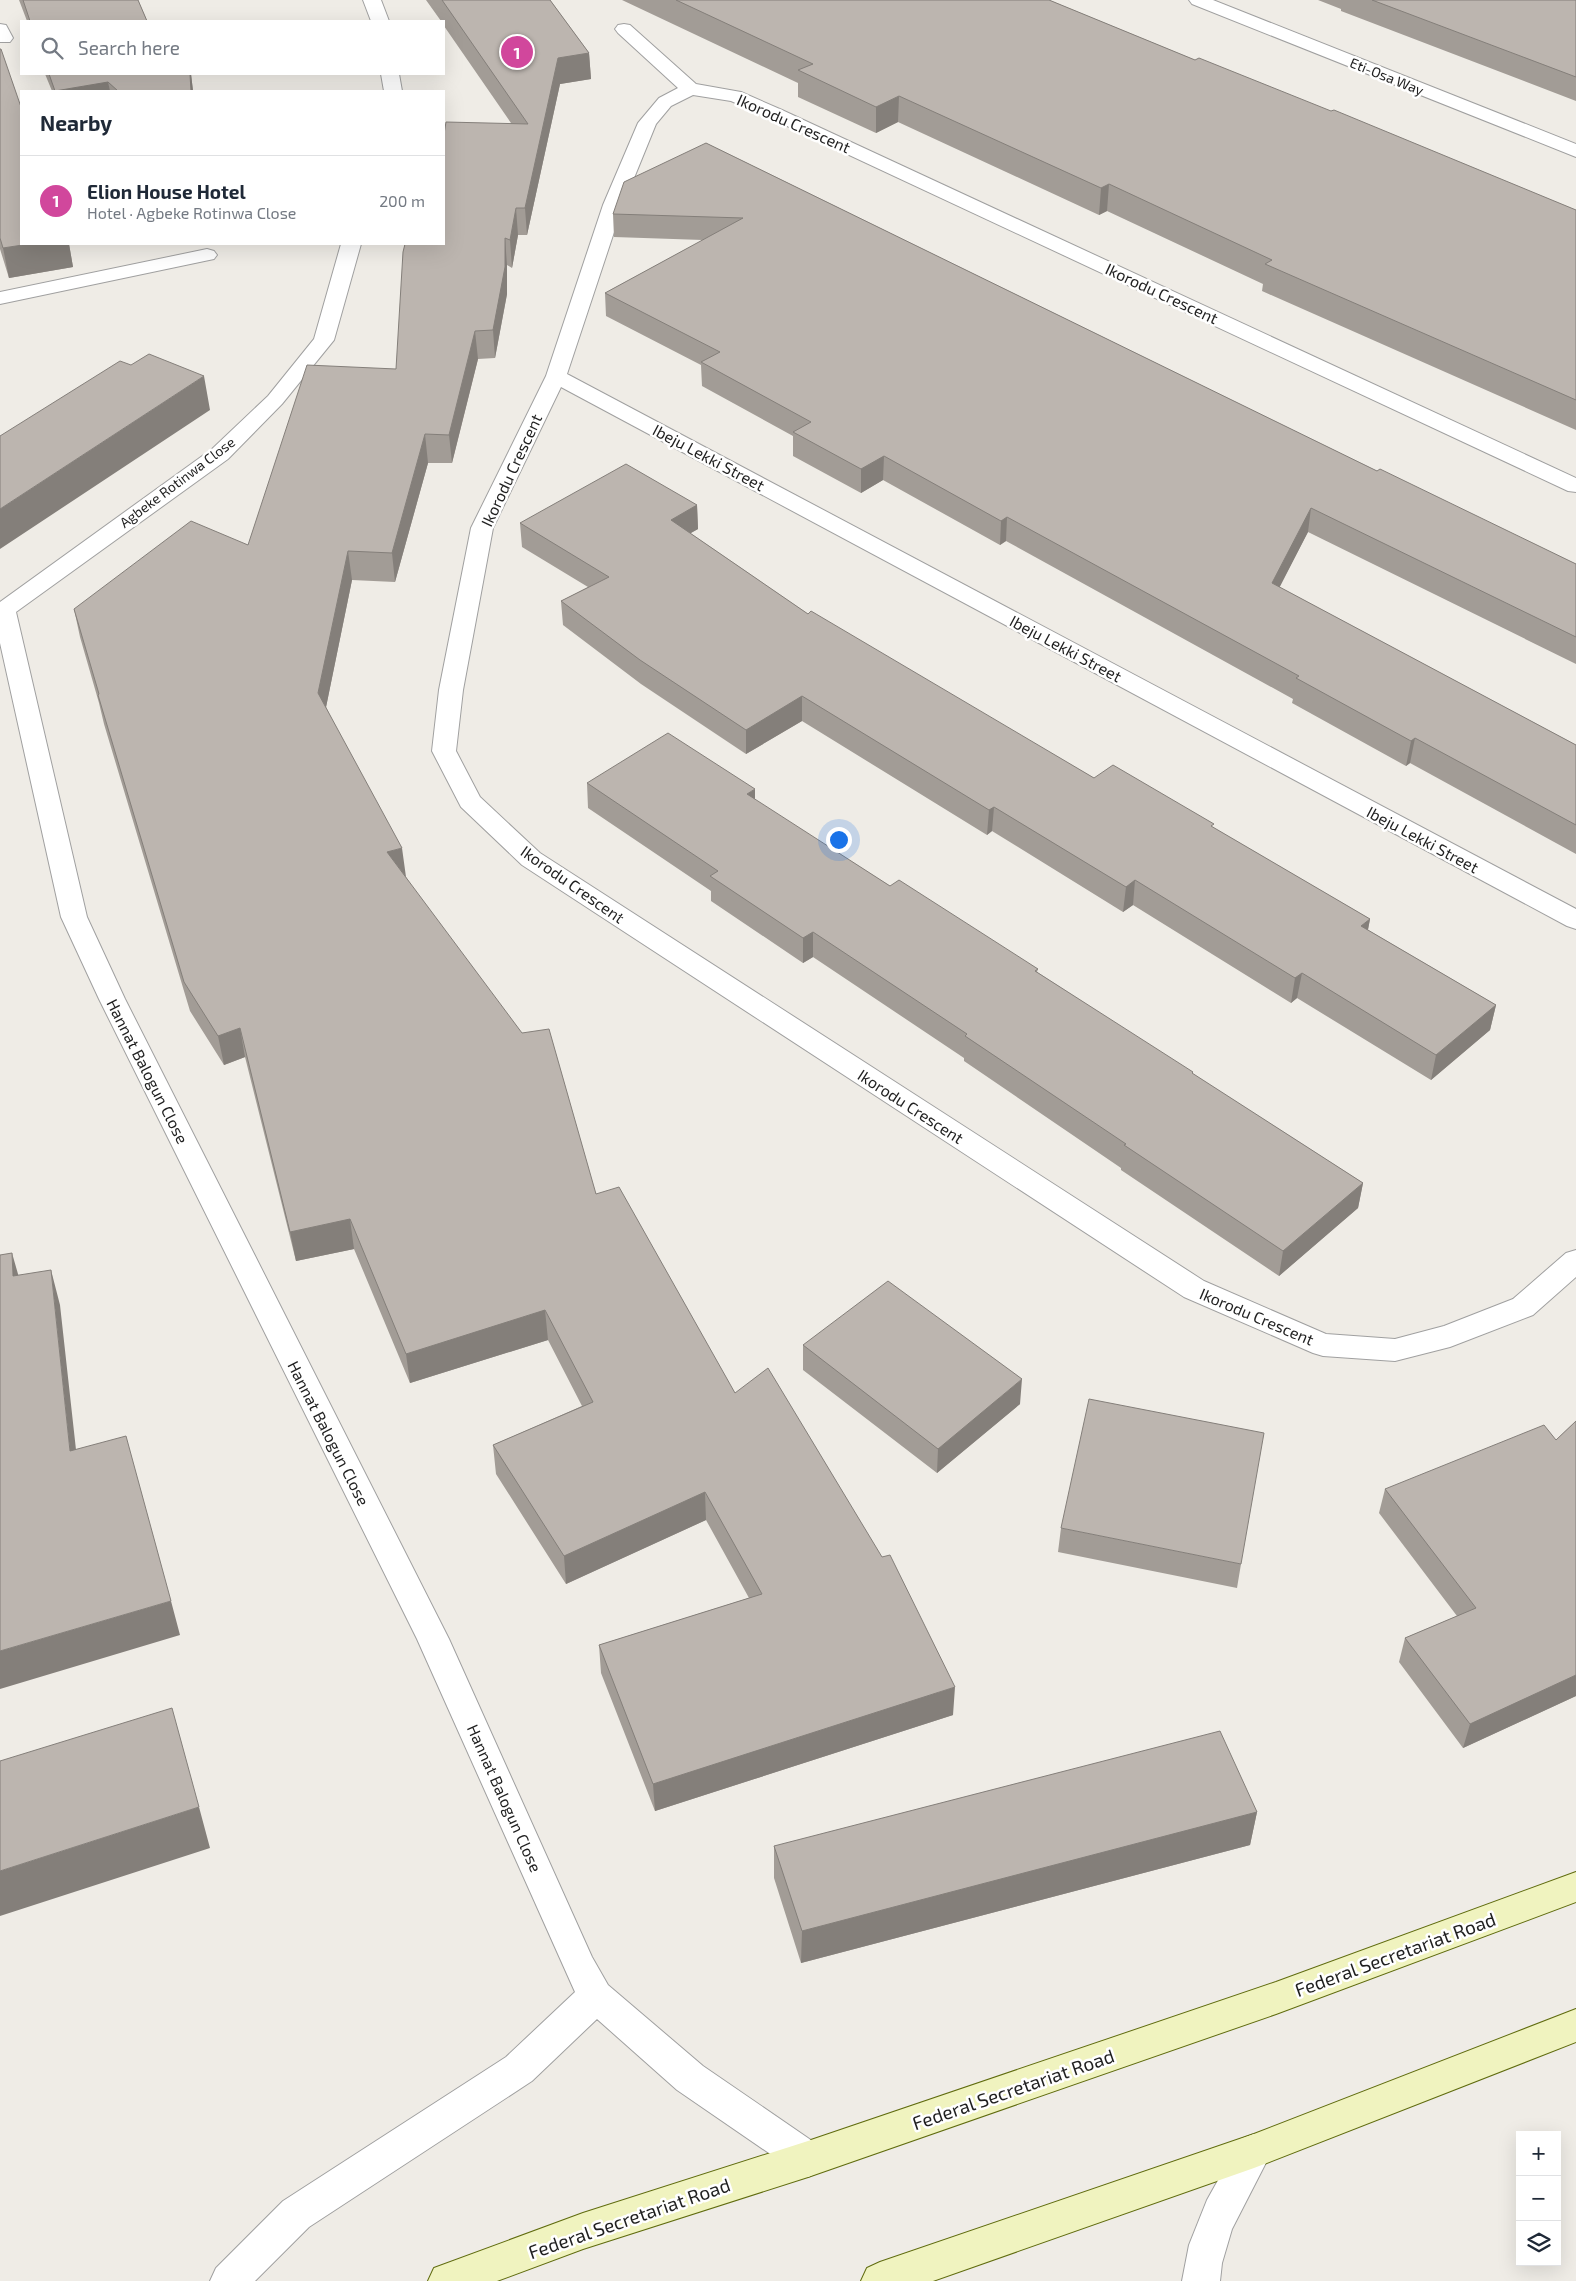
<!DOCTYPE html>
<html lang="en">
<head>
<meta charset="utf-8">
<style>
  :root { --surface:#fff; --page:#f2f2f3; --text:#1f2937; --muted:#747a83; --line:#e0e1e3; --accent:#0b8043 }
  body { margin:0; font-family:"Exo 2",sans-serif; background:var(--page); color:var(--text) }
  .controls { position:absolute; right:15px; bottom:15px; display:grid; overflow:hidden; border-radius:0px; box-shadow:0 5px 20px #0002 }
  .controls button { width:45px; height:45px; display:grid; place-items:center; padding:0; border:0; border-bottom:1px solid var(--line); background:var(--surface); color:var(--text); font:25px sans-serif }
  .you { position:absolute; left:838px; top:839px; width:18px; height:18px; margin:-12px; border:4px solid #fff; border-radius:50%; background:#1a73e8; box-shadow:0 0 0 8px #1a73e833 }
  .badge { display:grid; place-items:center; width:32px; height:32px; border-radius:50%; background:var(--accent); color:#fff; font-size:16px; font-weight:700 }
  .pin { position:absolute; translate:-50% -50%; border:2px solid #fff; box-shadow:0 1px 5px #0006 }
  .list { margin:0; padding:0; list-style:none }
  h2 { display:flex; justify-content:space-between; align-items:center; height:65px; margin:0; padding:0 20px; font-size:21px }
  h2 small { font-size:16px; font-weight:400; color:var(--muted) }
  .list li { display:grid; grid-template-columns:32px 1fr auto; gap:15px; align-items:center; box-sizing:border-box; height:90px; padding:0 20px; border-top:1px solid var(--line) }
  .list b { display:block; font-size:19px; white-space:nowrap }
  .list p { margin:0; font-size:16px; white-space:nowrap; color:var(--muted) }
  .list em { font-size:16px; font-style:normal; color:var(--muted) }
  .icon { flex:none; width:28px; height:28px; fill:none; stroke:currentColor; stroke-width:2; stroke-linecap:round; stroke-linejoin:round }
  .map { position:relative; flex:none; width:1576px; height:2281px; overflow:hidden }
  .search { position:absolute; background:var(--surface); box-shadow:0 5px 20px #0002; left:20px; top:20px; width:425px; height:55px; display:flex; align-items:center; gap:12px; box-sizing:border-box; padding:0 18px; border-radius:0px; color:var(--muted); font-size:19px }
  .panel { position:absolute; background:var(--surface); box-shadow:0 5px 20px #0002; left:20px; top:90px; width:425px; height:155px; border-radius:0px }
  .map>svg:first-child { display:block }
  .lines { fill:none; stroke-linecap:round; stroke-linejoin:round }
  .lane-casing { stroke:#a0a0a0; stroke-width:2 }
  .street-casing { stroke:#a0a0a0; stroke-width:2 }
  .secondary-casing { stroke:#606c0f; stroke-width:2 }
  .lane { fill:#fff; fill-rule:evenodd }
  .street { fill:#fff; fill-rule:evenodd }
  .secondary { fill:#f0f3bf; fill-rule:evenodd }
  .wall { fill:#a29c96 }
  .shaded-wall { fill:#847f7a }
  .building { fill:#bcb5af; stroke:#847f7a }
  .labels { text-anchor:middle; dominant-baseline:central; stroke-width:5; stroke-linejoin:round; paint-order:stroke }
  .far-street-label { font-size:14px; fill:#1f1f1f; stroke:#fff }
  .street-label { font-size:16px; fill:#1f1f1f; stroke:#fff }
  .near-street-label { font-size:19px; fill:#1f1f1f; stroke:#fff }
</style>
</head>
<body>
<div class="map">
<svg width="1576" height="2281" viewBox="0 0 1576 2281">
  <rect width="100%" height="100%" fill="#efece6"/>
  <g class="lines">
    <!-- lane casing -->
    <g class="lane-casing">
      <path id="lane" d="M 0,24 L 6,25 L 13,38 L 10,42 L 0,42 Z
        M 207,249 L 214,251 L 217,255 L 214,259 L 0,304 L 0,292 Z"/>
    </g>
    <!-- street casing -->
    <g class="street-casing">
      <path id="street" d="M 363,0 L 381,0 L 389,21 L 371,21 Z
        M 1189,0 L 1213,0 L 1576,144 L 1576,157 L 1192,4 Z
        M 624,24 L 630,25 L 696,84 L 741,92 L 782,110 L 1576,478 L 1576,492 L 1568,491 L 770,118 L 731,101 L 693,95 L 671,106 L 656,124 L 623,205 L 567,374 L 1576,909 L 1576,929 L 1567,926 L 561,387 L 493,528 L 463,690 L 456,751 L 480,797 L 540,853 L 1204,1281 L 1326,1334 L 1395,1339 L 1444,1326 L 1513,1299 L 1566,1253 L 1576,1250 L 1576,1277 L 1533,1315 L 1450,1347 L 1395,1361 L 1323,1356 L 1313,1353 L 1184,1297 L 522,865 L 461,807 L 432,751 L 439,690 L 471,528 L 546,376 L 603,205 L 638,123 L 659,98 L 678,88 L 618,33 L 615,29 L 618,25 Z
        M 381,74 L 399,74 L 402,91 L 384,91 Z
        M 341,244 L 361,244 L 334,340 L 282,404 L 228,459 L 16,612 L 87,917 L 125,999 L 449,1639 L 592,1957 L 608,1985 L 703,2066 L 821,2147 L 826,2159 L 821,2171 L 808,2177 L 795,2171 L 677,2090 L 597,2019 L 532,2081 L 309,2227 L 255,2281 L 210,2281 L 216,2268 L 283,2201 L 506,2057 L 575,1992 L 417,1639 L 99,999 L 61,917 L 0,643 L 0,602 L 212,449 L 268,396 L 314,339 Z
        M 1254,2134 L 1267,2139 L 1272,2151 L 1232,2229 L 1222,2263 L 1220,2281 L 1182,2281 L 1189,2245 L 1207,2200 L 1241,2139 Z"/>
    </g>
    <!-- secondary casing -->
    <g class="secondary-casing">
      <path id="secondary" d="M 1576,1872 L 1576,1902 L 1276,2014 L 808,2177 L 583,2249 L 497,2281 L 428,2281 L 434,2268 L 583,2213 L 808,2141 L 1276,1982 Z
        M 1576,2009 L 1576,2042 L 1254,2168 L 933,2281 L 861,2281 L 867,2268 L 880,2262 L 1254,2134 Z"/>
    </g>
    <!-- lane -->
    <use href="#lane" class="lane"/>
    <!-- street -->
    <use href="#street" class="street"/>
    <!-- secondary -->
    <use href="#secondary" class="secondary"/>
  </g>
  <!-- wall -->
  <path class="wall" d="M 19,0 L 138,0 L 147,21 L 27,21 Z
    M 426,0 L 550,0 L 589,53 L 591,79 L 560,84 L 527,235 L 518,235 L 512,268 L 507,265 L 507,294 L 495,358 L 478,359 L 452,463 L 428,463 L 395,582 L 352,580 L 326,707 L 406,877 L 596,1194 L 735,1393 L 953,1715 L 655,1811 L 601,1673 L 599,1645 L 749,1598 L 706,1520 L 566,1584 L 496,1474 L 493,1445 L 582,1406 L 548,1340 L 410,1383 L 354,1249 L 296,1261 L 245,1057 L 224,1065 L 190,1011 L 104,724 L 99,703 L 80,637 L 74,609 L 248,545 L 396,369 L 511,123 L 444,26 L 444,21 L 441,21 Z
    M 622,0 L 1049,0 L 1195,60 L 1576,210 L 1576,430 L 1262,291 L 1263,284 L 1107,211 L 1099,215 L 898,122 L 876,133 L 798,97 L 798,83 Z
    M 1318,0 L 1576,0 L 1576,101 L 1341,11 L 1341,9 Z
    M 0,49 L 21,244 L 69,244 L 73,267 L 9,278 L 0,249 Z
    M 45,74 L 191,74 L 193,91 L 52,91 Z
    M 706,143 L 1377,471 L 1576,564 L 1576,664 L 1308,532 L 1279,587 L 1576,745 L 1576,854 L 1410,763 L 1406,766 L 1292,703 L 1293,699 L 1006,541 L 1000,545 L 883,480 L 861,493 L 793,456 L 793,436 L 702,386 L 701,365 L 606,316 L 605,293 L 703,240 L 614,237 L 613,214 Z
    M 697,505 L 698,529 L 690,533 L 808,614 L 1094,778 L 1214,828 L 1370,919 L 1368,930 L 1496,1005 L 1490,1030 L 1431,1080 L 1297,998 L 1291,1003 L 1133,905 L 1123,912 L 992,831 L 987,835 L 802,721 L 746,754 L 641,684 L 563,625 L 561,601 L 588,587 L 522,547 L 520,523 Z
    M 587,783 L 755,800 L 890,886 L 1038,969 L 1037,972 L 1193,1074 L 1363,1183 L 1358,1208 L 1279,1276 L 1121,1170 L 1121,1168 L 964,1061 L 964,1058 L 813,957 L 803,963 L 711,901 L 711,891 L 588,808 Z
    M 803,1345 L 1020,1404 L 937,1473 L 803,1370 Z
    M 1576,1421 L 1576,1696 L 1463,1748 L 1399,1662 L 1405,1638 L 1457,1616 L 1379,1513 L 1385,1489 L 1556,1440 Z
    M 1061,1528 L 1241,1564 L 1237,1588 L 1058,1552 Z
    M 1257,1812 L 1250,1845 L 801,1963 L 774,1878 L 774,1846 Z"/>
  <!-- shaded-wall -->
  <path class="shaded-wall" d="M 589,53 L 591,79 L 560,84 L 527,235 L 525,208 L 558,58 Z
    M 190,74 L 191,74 L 193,91 L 191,91 Z
    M 108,82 L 110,91 L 55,91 Z
    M 899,96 L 898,122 L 876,133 L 876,107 Z
    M 1109,184 L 1107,211 L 1099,215 L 1101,188 Z
    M 516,208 L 518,235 L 512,268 L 510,240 Z
    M 505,238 L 507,265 L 507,294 L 495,358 L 493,330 Z
    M 29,244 L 69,244 L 73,267 L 9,278 L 3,248 Z
    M 475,331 L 478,359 L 452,463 L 449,435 Z
    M 204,376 L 210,410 L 0,549 L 0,509 Z
    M 425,434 L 428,463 L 395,582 L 392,553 Z
    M 884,456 L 883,480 L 861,493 L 861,469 Z
    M 697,505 L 698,529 L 672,544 L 671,520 Z
    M 1311,508 L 1308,532 L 1269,608 L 1272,583 Z
    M 1007,517 L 1006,541 L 1000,545 L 1001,521 Z
    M 348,551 L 352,580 L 323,722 L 318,693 Z
    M 802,696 L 802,721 L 746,754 L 746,730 Z
    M 1415,738 L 1410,763 L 1406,766 L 1411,741 Z
    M 755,789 L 755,814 L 747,794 Z
    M 994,807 L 992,831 L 987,835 L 989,810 Z
    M 402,848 L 406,877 L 387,852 Z
    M 1135,880 L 1133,905 L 1123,912 L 1126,887 Z
    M 1370,919 L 1365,944 L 1361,926 Z
    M 813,932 L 813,957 L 803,963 L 803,938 Z
    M 1302,973 L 1297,998 L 1291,1003 L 1295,978 Z
    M 1496,1005 L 1490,1030 L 1431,1080 L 1436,1055 Z
    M 240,1028 L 245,1057 L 224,1065 L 218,1036 Z
    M 1363,1183 L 1358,1208 L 1279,1276 L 1283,1251 Z
    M 350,1219 L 354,1249 L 296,1261 L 290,1232 Z
    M 12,1253 L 22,1288 L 13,1276 Z
    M 51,1270 L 60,1305 L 80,1486 L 70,1451 Z
    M 545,1310 L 548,1340 L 410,1383 L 406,1354 Z
    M 1022,1379 L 1020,1404 L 937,1473 L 938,1449 Z
    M 705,1492 L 706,1520 L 566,1584 L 564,1556 Z
    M 171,1601 L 180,1635 L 0,1689 L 0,1651 Z
    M 1576,1675 L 1576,1696 L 1463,1748 L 1470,1724 Z
    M 955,1687 L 953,1715 L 655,1811 L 653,1784 Z
    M 199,1807 L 210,1848 L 0,1916 L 0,1871 Z
    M 1257,1812 L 1250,1845 L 801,1963 L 802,1931 Z"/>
  <!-- building -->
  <path class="building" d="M 23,0 L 138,0 L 147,21 L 30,21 Z
    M 442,0 L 550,0 L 589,53 L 558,58 L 525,208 L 516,208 L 510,240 L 505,238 L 505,267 L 493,330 L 475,331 L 449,435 L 425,434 L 392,553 L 348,551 L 318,693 L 402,848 L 387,852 L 522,1033 L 549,1029 L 596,1194 L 619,1187 L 735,1393 L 768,1368 L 882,1557 L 890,1555 L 955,1687 L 653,1784 L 599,1645 L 762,1594 L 705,1492 L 564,1556 L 493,1445 L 593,1402 L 545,1310 L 406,1354 L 350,1219 L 290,1232 L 240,1028 L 218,1036 L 184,982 L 98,695 L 99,694 L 74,609 L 191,521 L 248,545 L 307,365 L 396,369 L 403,252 L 405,244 L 444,244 L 444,134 L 446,122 L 528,124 Z
    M 676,0 L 1049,0 L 1195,60 L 1199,58 L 1331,111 L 1334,110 L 1576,210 L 1576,400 L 1265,264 L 1272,260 L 1109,184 L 1101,188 L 899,96 L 876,107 L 798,70 L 813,64 Z
    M 1372,0 L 1576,0 L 1576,77 Z
    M 0,49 L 1,49 L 21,107 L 21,244 L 29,244 L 3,248 L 0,238 Z
    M 49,74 L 190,74 L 191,91 L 118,91 L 108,82 L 55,91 Z
    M 706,143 L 1377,471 L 1380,469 L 1576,564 L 1576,637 L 1311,508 L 1272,583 L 1576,745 L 1576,825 L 1415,738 L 1411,741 L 1296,678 L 1299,676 L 1007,517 L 1001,521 L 884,456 L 861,469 L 793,432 L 811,422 L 701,362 L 720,352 L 605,293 L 743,218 L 613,214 L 624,182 Z
    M 149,354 L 204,376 L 0,509 L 0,436 L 120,361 L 131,365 Z
    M 626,464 L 697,505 L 671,520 L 808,614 L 811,611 L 1094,778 L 1113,765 L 1214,824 L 1211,826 L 1370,919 L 1361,926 L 1496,1005 L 1436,1055 L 1302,973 L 1295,978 L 1135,880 L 1126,887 L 994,807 L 989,810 L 802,696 L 746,730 L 640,660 L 561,601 L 609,577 L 520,523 Z
    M 668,733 L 755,789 L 747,794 L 890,886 L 899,880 L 1038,969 L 1035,971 L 1193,1072 L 1192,1073 L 1363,1183 L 1283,1251 L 1124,1145 L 1126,1144 L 965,1036 L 967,1034 L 813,932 L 803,938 L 710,876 L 718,871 L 587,783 Z
    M 12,1253 L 13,1276 L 51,1270 L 70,1451 L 126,1436 L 171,1601 L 0,1651 L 0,1255 Z
    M 888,1281 L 1022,1379 L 938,1449 L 803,1345 Z
    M 1089,1399 L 1264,1433 L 1241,1564 L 1061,1528 Z
    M 1576,1421 L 1576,1675 L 1470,1724 L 1405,1638 L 1476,1608 L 1385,1489 L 1544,1425 L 1556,1440 Z
    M 172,1708 L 199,1807 L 0,1871 L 0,1761 Z
    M 1220,1731 L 1257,1812 L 802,1931 L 774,1846 Z"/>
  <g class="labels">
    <!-- far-street labels -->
    <g class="far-street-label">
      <text transform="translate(1387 76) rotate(22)">Eti-Osa Way</text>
      <text transform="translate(177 482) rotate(-37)">Agbeke Rotinwa Close</text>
    </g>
    <!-- street labels -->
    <g class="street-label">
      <text transform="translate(794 123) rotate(24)">Ikorodu Crescent</text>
      <text transform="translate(1162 293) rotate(25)">Ikorodu Crescent</text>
      <text transform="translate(709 457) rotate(28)">Ibeju Lekki Street</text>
      <text transform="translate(511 470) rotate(-65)">Ikorodu Crescent</text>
      <text transform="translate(1066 648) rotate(28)">Ibeju Lekki Street</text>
      <text transform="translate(1423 839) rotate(28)">Ibeju Lekki Street</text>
      <text transform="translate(573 884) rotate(35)">Ikorodu Crescent</text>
      <text transform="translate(148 1071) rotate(63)">Hannat Balogun Close</text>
      <text transform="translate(911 1106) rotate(33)">Ikorodu Crescent</text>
      <text transform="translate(1257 1316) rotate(23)">Ikorodu Crescent</text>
      <text transform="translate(329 1433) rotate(63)">Hannat Balogun Close</text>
      <text transform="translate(505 1798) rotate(66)">Hannat Balogun Close</text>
    </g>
    <!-- near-street labels -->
    <g class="near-street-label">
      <text transform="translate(1395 1954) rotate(-20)">Federal Secretariat Road</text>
      <text transform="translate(1013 2089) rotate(-19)">Federal Secretariat Road</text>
      <text transform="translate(629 2218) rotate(-19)">Federal Secretariat Road</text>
    </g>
  </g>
</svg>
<div class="controls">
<button>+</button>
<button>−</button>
<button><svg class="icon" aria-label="layers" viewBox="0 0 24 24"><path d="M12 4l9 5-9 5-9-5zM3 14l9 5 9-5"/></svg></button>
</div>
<div class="you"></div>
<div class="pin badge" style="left:517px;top:52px;background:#d1479c">1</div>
<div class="search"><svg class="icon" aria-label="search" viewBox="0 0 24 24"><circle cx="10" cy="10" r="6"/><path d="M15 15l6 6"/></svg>Search here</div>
<section class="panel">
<h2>Nearby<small></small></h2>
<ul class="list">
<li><span class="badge" style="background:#d1479c">1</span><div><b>Elion House Hotel</b><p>Hotel · Agbeke Rotinwa Close</p></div><em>200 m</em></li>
</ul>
</section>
</div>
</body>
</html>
